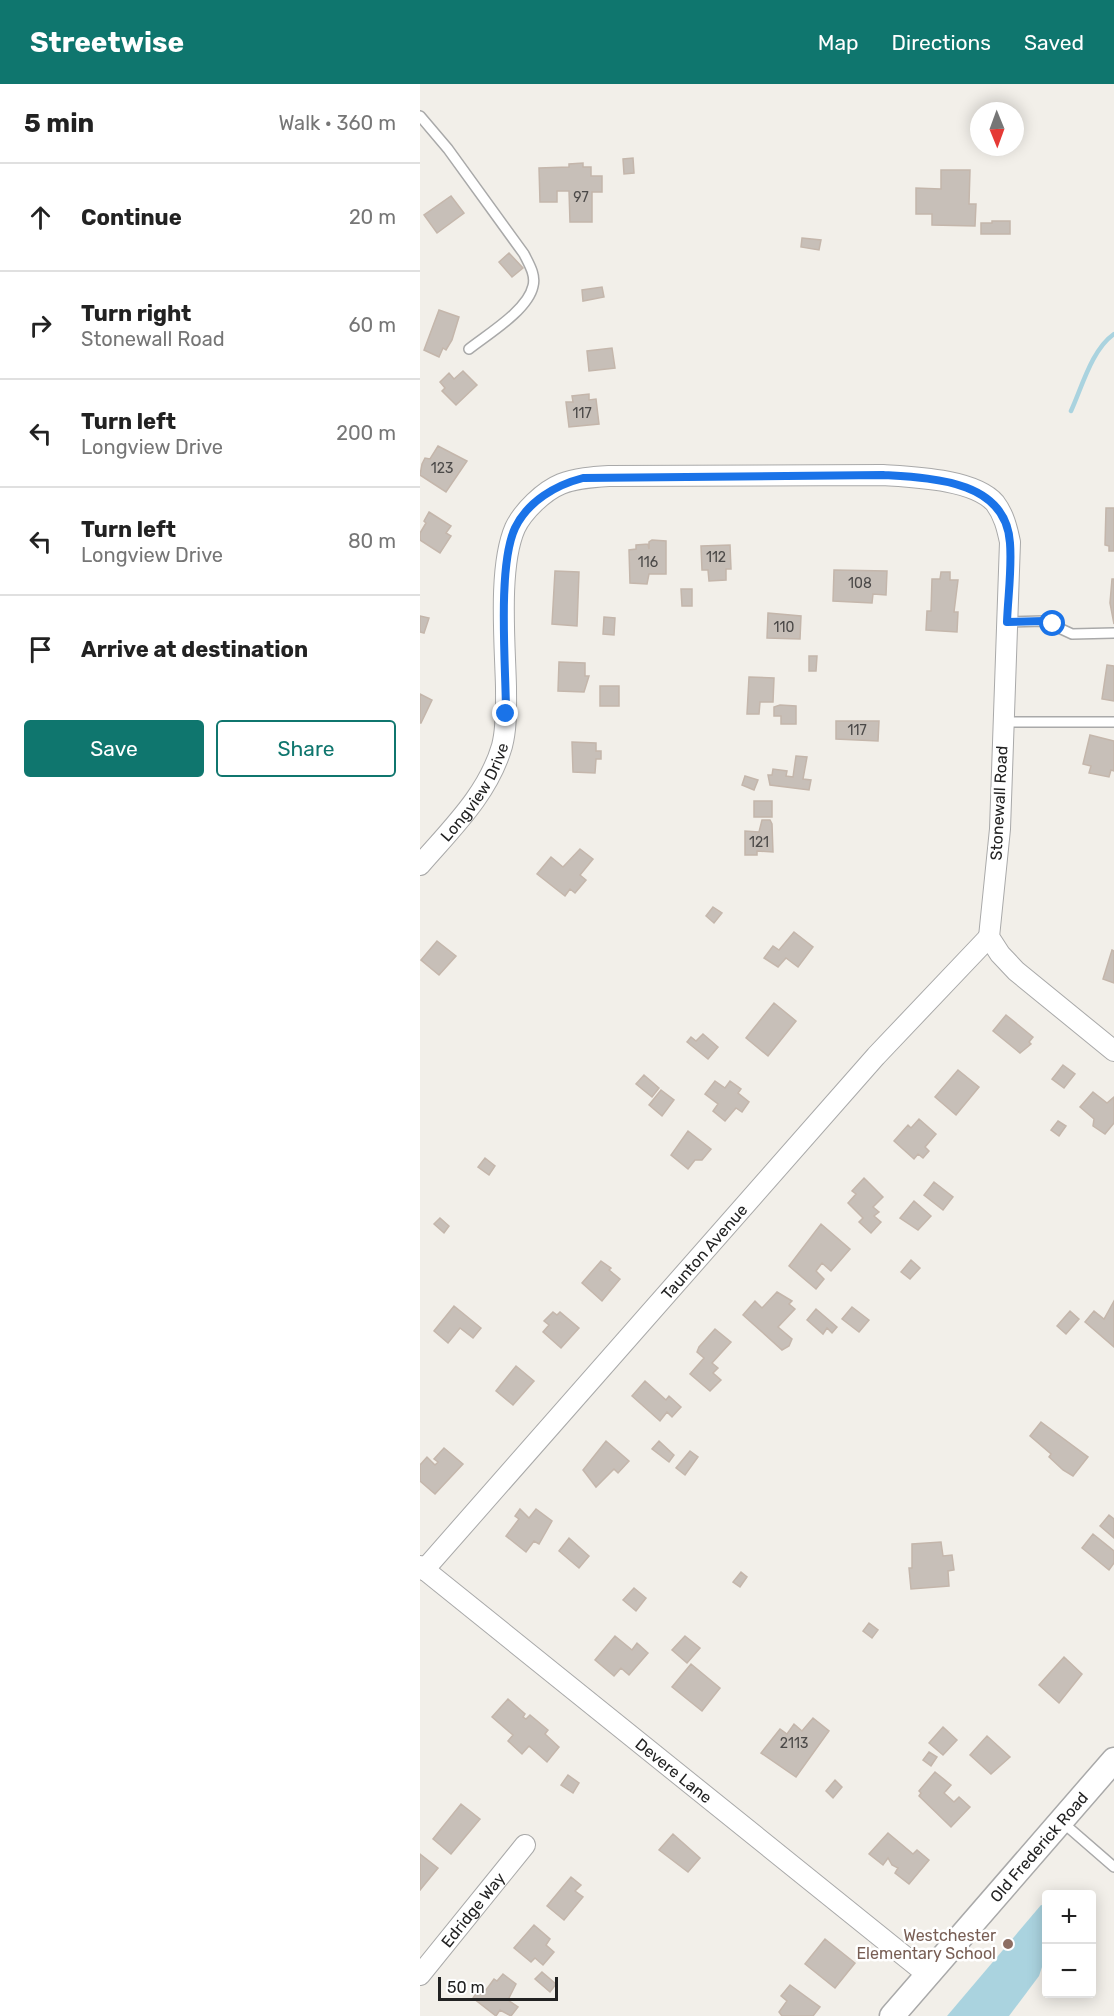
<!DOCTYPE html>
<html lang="en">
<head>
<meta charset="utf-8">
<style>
  :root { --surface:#fff; --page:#f2f2f2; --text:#222; --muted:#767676; --line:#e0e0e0; --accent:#0f766e }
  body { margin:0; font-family:Rubik,sans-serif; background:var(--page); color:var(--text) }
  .controls { position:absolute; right:18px; bottom:18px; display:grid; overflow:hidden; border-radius:6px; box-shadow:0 3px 15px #0003 }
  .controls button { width:54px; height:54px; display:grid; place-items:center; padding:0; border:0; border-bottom:2px solid var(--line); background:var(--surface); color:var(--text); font:30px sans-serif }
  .compass { position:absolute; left:550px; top:18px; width:54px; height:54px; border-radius:50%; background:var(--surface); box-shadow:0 3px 15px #0003; rotate:179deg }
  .scale { position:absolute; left:18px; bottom:15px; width:120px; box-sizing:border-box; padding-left:6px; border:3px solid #222; border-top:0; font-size:16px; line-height:21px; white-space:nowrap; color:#222; -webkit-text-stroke:4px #fff; paint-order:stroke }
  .stop { position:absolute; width:18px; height:18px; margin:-14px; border:4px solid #1a73e8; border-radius:50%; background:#fff }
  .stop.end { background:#1a73e8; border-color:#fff; box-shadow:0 2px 6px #0008 }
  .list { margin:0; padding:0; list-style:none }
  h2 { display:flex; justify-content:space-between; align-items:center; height:78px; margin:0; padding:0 24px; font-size:26px }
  h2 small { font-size:20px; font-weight:400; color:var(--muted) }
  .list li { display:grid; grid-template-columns:39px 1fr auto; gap:18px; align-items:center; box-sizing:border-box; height:108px; padding:0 24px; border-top:2px solid var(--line) }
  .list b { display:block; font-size:22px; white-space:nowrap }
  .list p { margin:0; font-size:20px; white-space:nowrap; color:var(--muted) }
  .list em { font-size:20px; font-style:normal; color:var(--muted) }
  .actions { display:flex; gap:12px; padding:18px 24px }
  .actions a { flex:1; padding:14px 0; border:2px solid var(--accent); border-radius:6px; text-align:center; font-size:21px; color:var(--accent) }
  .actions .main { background:var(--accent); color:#fff }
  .icon { flex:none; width:33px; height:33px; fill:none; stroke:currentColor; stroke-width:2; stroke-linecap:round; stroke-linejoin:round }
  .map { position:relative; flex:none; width:694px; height:1932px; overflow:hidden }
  header { display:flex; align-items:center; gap:36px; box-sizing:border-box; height:84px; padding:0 30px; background:var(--accent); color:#fff }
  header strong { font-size:28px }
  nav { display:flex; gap:33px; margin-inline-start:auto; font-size:21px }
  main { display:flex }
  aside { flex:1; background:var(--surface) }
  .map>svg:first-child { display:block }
  .water { fill:#aad3df }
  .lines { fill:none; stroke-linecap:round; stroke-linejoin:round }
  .stream { stroke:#aad3df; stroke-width:4.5 }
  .building { fill:#c7bfb8; stroke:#c4b6ab; stroke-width:1.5 }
  .service-casing { stroke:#a9a9a9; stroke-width:12 }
  .minor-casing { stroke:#a9a9a9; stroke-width:22 }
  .tertiary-casing { stroke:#a9a9a9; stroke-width:27 }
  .service { stroke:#fff; stroke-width:9 }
  .minor { stroke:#fff; stroke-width:20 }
  .tertiary { stroke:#fff; stroke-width:24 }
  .route { stroke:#1a73e8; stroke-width:8 }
  .education-dot { fill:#8d6e63; stroke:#fff; stroke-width:2 }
  .labels { text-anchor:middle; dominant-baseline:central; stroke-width:5; stroke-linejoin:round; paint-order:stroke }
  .number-label { font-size:14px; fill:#4b4948 }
  .street-label { font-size:16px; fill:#222; stroke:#fff }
  .education-label { font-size:16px; fill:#785e54; stroke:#fff; text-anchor:end }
</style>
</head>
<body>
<header>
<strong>Streetwise</strong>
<nav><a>Map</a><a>Directions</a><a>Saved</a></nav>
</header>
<main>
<aside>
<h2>5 min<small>Walk · 360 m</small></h2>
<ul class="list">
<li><svg class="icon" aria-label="ahead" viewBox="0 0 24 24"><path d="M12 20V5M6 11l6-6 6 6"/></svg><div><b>Continue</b></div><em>20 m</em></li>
<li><svg class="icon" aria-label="right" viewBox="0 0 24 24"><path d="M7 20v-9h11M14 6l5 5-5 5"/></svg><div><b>Turn right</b><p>Stonewall Road</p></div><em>60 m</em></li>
<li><svg class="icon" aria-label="left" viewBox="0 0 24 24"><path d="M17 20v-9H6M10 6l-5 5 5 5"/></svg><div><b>Turn left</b><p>Longview Drive</p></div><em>200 m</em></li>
<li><svg class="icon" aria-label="left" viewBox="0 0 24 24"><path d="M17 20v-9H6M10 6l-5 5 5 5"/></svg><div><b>Turn left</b><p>Longview Drive</p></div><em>80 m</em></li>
<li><svg class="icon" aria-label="arrive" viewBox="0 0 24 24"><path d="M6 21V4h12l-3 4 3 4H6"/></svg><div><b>Arrive at destination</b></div></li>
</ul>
<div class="actions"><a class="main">Save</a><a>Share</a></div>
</aside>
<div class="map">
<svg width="694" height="1932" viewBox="0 0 694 1932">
  <rect width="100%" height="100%" fill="#f2efe9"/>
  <!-- water -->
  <path class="water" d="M 621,1821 L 626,1822 L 626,1871 L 619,1892 L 589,1932 L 527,1932 Z"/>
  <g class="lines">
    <!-- stream -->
    <path class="stream" d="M 651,327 C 662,303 672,265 694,250"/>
  </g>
  <!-- building -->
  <path class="building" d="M 213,74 L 214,89 L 204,90 L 203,75 Z
    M 163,79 L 163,83 L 171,83 L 171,92 L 182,92 L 182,108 L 172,108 L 172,138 L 150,138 L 149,107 L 137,107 L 137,118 L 120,118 L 119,84 L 149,83 L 149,80 Z
    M 521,86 L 550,86 L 549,120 L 556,120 L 555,142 L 512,141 L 512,130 L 496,130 L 496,104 L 521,105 Z
    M 31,112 L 44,129 L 17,149 L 4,131 Z
    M 572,137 L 590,137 L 590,150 L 561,150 L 561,139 L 572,139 Z
    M 382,154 L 401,156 L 399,166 L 381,163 Z
    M 89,169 L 103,184 L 92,193 L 79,178 Z
    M 182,203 L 184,213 L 163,217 L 162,206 Z
    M 19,226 L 39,233 L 32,256 L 26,266 L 23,264 L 19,273 L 4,266 Z
    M 192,264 L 195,284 L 169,287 L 167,267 Z
    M 43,287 L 57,301 L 36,321 L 22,307 L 25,304 L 20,298 L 29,289 L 34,295 Z
    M 169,310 L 169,316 L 176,315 L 179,340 L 149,343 L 146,318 L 153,318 L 152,312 Z
    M 18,362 L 47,377 L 26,408 L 0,391 L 2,380 L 5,374 L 10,375 Z
    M 686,424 L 694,424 L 694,467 L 689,467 L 689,462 L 685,461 Z
    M 9,428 L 31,442 L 26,449 L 31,452 L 20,469 L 0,456 L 0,449 L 6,439 L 4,437 Z
    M 232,456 L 246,457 L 246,490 L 229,490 L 227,500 L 210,499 L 209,466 L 216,465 L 216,461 L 228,460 L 229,465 L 229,458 Z
    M 310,461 L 311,485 L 306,485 L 306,496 L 289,497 L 288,486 L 282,486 L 281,462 Z
    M 414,486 L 467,487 L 466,511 L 453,510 L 452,519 L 413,517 Z
    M 135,487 L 159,488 L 157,542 L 132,540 Z
    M 521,488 L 530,488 L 530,496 L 538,496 L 534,528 L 538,528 L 537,548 L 506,546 L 507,527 L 511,527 L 512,495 L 520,495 Z
    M 692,495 L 694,495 L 694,540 L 690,519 Z
    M 261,505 L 272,505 L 272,522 L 262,522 Z
    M 348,529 L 381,532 L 380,555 L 347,554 Z
    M 0,532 L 9,534 L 4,549 L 0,548 Z
    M 184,533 L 195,534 L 194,551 L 183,550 Z
    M 389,572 L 397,572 L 396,587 L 389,587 Z
    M 139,578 L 165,579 L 165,592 L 169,592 L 164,608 L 138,607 Z
    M 687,581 L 694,582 L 694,617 L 682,615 Z
    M 329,593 L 354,594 L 353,618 L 340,618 L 339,630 L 327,630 Z
    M 180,602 L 199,602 L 199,622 L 180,622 Z
    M 0,610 L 12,616 L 1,639 L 0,639 Z
    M 360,621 L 376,622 L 376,640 L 361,640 L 361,632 L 354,632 L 354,623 Z
    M 416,637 L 459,637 L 458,657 L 416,655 Z
    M 670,651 L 694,657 L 694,687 L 691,686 L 689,693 L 669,689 L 671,682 L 663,680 Z
    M 152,658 L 176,659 L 176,667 L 181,667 L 181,675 L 176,675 L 175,689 L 153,688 Z
    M 376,672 L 387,673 L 383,695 L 391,696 L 389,706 L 350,701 L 348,691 L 352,691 L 353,685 L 367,687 L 366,692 L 373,693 Z
    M 325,692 L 338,696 L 334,706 L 322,701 Z
    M 334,717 L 352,717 L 352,733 L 334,733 Z
    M 342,736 L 350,736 L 352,740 L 353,768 L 337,767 L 337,771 L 325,771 L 325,747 L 339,748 Z
    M 160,765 L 173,775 L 160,791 L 166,796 L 155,809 L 150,805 L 145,812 L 117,790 L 131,773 L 143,783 Z
    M 293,823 L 302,829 L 294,839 L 286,832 Z
    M 374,848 L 393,863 L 378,883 L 366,874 L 358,883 L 344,874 L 353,862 L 359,866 Z
    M 17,857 L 36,872 L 19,891 L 1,876 Z
    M 692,866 L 694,867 L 694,899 L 683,895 Z
    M 354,919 L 376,937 L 348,972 L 326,954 Z
    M 586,931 L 613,953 L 609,958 L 611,960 L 600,969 L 573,947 Z
    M 283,950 L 298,963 L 288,975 L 267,958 L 271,953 L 276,957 Z
    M 643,981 L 655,990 L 644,1004 L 632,995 Z
    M 538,986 L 559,1003 L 536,1031 L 515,1013 Z
    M 224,991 L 239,1004 L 232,1013 L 216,1000 Z
    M 295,997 L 305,1004 L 310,997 L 321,1005 L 318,1009 L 329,1018 L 322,1028 L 316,1024 L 305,1037 L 293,1027 L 298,1020 L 285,1010 Z
    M 241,1006 L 254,1016 L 242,1032 L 229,1021 Z
    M 673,1008 L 687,1019 L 694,1013 L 694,1039 L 685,1050 L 673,1042 L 674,1035 L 660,1023 Z
    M 499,1035 L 516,1050 L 505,1063 L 509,1067 L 503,1074 L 498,1070 L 494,1075 L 474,1057 L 488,1041 L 491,1044 Z
    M 638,1037 L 646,1042 L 639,1052 L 631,1046 Z
    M 268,1047 L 291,1065 L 282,1076 L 275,1076 L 268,1085 L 251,1071 Z
    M 65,1074 L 75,1082 L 69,1091 L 58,1083 Z
    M 444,1094 L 463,1113 L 453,1123 L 459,1128 L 454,1132 L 461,1138 L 451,1149 L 439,1138 L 443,1134 L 428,1119 L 436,1110 L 432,1107 Z
    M 514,1098 L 533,1113 L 523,1126 L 504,1111 Z
    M 494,1117 L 511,1132 L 498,1146 L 480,1134 Z
    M 20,1134 L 29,1142 L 24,1149 L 14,1140 Z
    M 401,1140 L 430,1165 L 411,1187 L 402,1179 L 396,1187 L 404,1195 L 396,1205 L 369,1182 Z
    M 491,1176 L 500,1184 L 490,1195 L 481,1188 Z
    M 181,1177 L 191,1184 L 189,1186 L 200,1195 L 182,1217 L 162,1199 Z
    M 357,1208 L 372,1217 L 369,1220 L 375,1225 L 358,1243 L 372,1255 L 369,1262 L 362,1266 L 323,1231 L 335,1217 L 342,1224 Z
    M 694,1217 L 694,1263 L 665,1238 L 674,1227 L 684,1235 Z
    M 34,1222 L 61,1244 L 53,1254 L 40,1244 L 28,1259 L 14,1247 Z
    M 432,1223 L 449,1236 L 439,1248 L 422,1235 Z
    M 396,1225 L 417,1243 L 412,1249 L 407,1244 L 403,1250 L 387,1236 Z
    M 650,1227 L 659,1235 L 646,1250 L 637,1242 Z
    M 133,1228 L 137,1231 L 140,1228 L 159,1244 L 141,1264 L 123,1248 L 129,1241 L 124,1237 Z
    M 295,1245 L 311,1258 L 292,1279 L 298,1284 L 293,1289 L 301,1296 L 290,1307 L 270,1290 L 284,1274 L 277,1268 L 279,1263 Z
    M 96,1282 L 114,1297 L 93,1321 L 76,1307 Z
    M 225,1297 L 246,1316 L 249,1312 L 261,1323 L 252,1333 L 247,1328 L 240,1337 L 212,1312 Z
    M 621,1338 L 668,1373 L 653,1392 L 643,1386 L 629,1373 L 631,1370 L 610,1352 Z
    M 186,1357 L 209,1377 L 198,1389 L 194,1385 L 176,1403 L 163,1386 Z
    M 239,1357 L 254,1371 L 249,1378 L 232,1365 Z
    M 24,1364 L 43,1380 L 15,1410 L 0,1397 L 0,1381 L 7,1373 L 15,1381 L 18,1378 L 14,1375 Z
    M 270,1367 L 278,1373 L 265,1391 L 256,1384 Z
    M 100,1425 L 109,1434 L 116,1425 L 132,1437 L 119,1460 L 114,1457 L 106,1468 L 86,1452 L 99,1435 L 95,1432 Z
    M 689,1431 L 694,1435 L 694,1454 L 680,1442 Z
    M 673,1450 L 694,1467 L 694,1479 L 689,1486 L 662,1464 Z
    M 149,1454 L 169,1472 L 159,1484 L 139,1467 Z
    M 521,1458 L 523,1472 L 532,1471 L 534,1486 L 528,1487 L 529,1502 L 491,1505 L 489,1484 L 492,1484 L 492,1460 Z
    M 321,1488 L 327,1493 L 320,1503 L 313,1498 Z
    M 214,1504 L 226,1514 L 216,1527 L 203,1516 Z
    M 449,1539 L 458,1546 L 452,1554 L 443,1547 Z
    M 195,1552 L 212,1566 L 217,1559 L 228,1569 L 209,1591 L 201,1584 L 194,1592 L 175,1576 Z
    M 265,1552 L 280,1564 L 267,1579 L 252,1566 Z
    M 644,1573 L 662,1590 L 639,1619 L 619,1601 Z
    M 271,1580 L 300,1604 L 282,1627 L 252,1603 Z
    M 88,1615 L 105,1630 L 103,1633 L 106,1635 L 110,1631 L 128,1646 L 125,1650 L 139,1663 L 127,1678 L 109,1662 L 102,1670 L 88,1657 L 93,1651 L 72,1633 Z
    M 393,1634 L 409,1647 L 376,1693 L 341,1669 L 360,1645 L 367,1650 L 374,1640 L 382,1647 Z
    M 523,1643 L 537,1656 L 523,1671 L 509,1659 Z
    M 567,1652 L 590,1673 L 571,1690 L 550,1671 Z
    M 509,1668 L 517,1673 L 511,1682 L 503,1676 Z
    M 515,1688 L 531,1701 L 524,1709 L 534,1718 L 539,1713 L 550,1723 L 531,1743 L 499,1712 L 501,1709 L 499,1707 Z
    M 148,1691 L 159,1699 L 153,1709 L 141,1701 Z
    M 415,1696 L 422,1703 L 413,1714 L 406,1707 Z
    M 41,1720 L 60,1735 L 31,1770 L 13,1755 Z
    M 468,1749 L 493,1770 L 497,1766 L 509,1776 L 489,1800 L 475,1789 L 478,1784 L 472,1781 L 468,1774 L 463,1781 L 449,1770 Z
    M 253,1750 L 280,1774 L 268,1788 L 239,1766 Z
    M 0,1770 L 18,1784 L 0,1806 Z
    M 151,1793 L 161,1801 L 155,1807 L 163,1813 L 144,1836 L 127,1822 Z
    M 114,1841 L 130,1855 L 126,1861 L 134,1868 L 123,1881 L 115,1874 L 111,1878 L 94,1864 Z
    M 405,1855 L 435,1879 L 415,1904 L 385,1880 Z
    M 122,1888 L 136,1900 L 130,1908 L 115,1895 Z
    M 83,1890 L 96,1900 L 88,1916 L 98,1923 L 91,1932 L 80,1926 L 76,1932 L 53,1914 L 61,1902 L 66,1906 L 74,1895 L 77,1897 Z
    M 370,1901 L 400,1923 L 393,1932 L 362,1932 L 359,1928 L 367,1917 L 361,1912 Z"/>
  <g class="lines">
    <!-- service casing -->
    <g class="service-casing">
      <path id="service" d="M 0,32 L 28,65 L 104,170 C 109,180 116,191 113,202 C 108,226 68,250 49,265
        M 587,538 L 624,537 L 652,550 L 694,549
        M 583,638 L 694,638
        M 641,1737 L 694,1783"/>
    </g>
    <!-- minor casing -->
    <g class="minor-casing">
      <g id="minor">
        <path id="s1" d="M 0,781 C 32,744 68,710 82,662 C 87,643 86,622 86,603 C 85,559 78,483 95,444 C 103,427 124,407 141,400 C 156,394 174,393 190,392 L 463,391 C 493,393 554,395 575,419 C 584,431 587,444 590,458 L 580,745 L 569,853 L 580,870 L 596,887 L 694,967"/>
        <path id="s2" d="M 0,1482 L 508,1891"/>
        <path id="s3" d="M 4,1486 L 456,972 L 569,853"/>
        <path id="s4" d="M 0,1891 L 105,1761"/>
      </g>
    </g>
    <!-- tertiary casing -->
    <g class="tertiary-casing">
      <g id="tertiary">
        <path id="s5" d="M 472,1932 L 694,1676"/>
      </g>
    </g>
    <!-- service -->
    <use href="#service" class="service"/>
    <!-- minor -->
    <use href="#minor" class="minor"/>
    <!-- tertiary -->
    <use href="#tertiary" class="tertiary"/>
  </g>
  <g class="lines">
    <!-- route -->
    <path class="route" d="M 86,630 C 86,584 77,483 95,444 C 108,417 136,401 163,394 L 463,391 C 512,394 586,396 590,459 C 592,485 588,512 587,538 L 624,537 L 633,540"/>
  </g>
  <!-- markers -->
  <circle class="education-dot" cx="588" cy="1860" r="6"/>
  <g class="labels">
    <!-- number labels -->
    <g class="number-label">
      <text x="161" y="113">97</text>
      <text x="162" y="329">117</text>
      <text x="22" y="384">123</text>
      <text x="296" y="473">112</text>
      <text x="228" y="478">116</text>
      <text x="440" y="499">108</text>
      <text x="364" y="543">110</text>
      <text x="437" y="646">117</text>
      <text x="339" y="758">121</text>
      <text x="374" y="1659">2113</text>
    </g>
    <!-- street labels -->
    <g class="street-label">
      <text stroke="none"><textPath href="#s1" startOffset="92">Longview Drive</textPath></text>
      <text transform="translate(579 719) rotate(-87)">Stonewall Road</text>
      <text stroke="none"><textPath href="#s3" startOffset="424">Taunton Avenue</textPath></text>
      <text stroke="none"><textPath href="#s2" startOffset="326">Devere Lane</textPath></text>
      <text stroke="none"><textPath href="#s5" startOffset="224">Old Frederick Road</textPath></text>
      <text stroke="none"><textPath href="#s4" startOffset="84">Edridge Way</textPath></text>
    </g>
    <!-- education labels -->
    <g class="education-label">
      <text x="576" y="1851">Westchester<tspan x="576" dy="18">Elementary School</tspan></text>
    </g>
  </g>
</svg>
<div class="controls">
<button>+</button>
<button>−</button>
</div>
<svg class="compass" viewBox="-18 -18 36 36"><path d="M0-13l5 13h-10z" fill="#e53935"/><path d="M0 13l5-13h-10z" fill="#767676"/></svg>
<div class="scale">50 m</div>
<div class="stop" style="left:633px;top:540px"></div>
<div class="stop end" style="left:86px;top:630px"></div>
</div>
</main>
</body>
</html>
